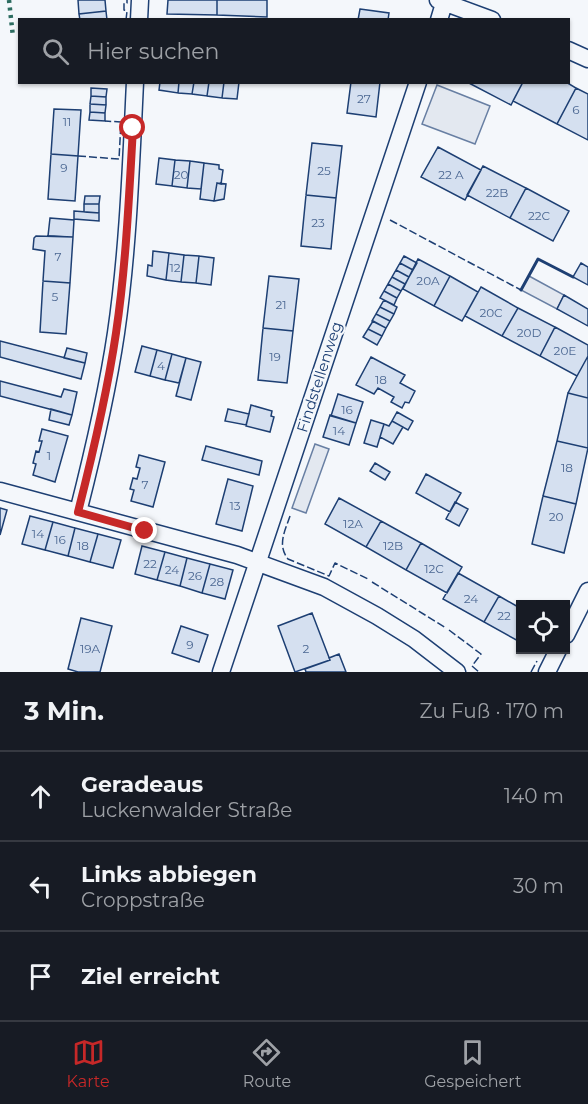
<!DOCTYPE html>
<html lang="de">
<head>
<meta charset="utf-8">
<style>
  :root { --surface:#171b24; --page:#20242c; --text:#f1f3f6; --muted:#9ea1a6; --line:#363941; --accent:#c62828 }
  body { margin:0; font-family:Montserrat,sans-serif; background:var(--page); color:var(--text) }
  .controls { position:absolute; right:18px; bottom:18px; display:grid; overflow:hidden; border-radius:0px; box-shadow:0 2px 4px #0004 }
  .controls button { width:54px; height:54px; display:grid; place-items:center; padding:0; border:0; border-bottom:2px solid var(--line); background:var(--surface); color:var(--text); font:30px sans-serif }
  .stop { position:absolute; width:18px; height:18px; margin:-14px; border:4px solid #c62828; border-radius:50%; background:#fff }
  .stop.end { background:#c62828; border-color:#fff; box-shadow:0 2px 6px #0008 }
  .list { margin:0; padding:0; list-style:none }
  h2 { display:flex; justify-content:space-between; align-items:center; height:78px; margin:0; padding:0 24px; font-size:26px }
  h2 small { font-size:20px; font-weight:400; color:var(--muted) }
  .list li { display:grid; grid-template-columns:39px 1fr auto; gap:18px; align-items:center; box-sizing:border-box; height:90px; padding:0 24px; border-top:2px solid var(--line) }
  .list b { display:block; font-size:22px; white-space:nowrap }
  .list p { margin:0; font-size:20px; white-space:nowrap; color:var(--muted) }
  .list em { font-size:20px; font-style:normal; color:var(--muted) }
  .icon { flex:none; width:33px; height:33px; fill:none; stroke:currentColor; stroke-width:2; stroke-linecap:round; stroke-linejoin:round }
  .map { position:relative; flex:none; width:588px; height:672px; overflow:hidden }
  .search { position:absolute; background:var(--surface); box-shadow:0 2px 4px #0004; left:18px; right:18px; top:18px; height:66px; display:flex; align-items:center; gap:15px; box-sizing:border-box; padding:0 21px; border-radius:0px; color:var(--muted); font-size:22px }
  .sheet { height:348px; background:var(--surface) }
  nav { display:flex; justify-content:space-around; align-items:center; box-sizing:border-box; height:84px; border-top:2px solid var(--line); background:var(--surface); font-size:16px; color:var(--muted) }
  nav a { display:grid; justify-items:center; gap:3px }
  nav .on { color:var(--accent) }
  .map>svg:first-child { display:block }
  .parking { fill:#e3e8f0; stroke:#687fa3; stroke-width:1.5 }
  .building { fill:#d5e0f0; stroke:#1d3f73; stroke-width:1.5 }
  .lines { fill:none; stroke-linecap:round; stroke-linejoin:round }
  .street-casing { stroke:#1d3f73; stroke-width:19 }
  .street { stroke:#f4f7fb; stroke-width:16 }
  .hedge { stroke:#2c6c60; stroke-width:4.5; stroke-dasharray:3 4.5; stroke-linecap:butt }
  .fence { stroke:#1d3f73; stroke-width:1.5; stroke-dasharray:8 3; stroke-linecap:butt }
  .wall { stroke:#1d3f73; stroke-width:3 }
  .route { stroke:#c62828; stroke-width:8 }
  .labels { text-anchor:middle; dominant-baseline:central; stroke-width:4.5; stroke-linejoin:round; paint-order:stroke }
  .number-label { font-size:12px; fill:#4b6792 }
  .street-label { font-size:15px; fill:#1d3f73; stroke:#f4f7fb }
</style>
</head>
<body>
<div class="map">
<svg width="588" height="672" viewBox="0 0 588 672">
  <rect width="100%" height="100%" fill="#f4f7fb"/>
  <!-- parking -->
  <path class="parking" d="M 437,85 L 490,106 L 475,144 L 422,124 Z
    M 529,276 L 564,295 L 557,309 L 521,290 Z
    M 315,444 L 329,449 L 306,513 L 292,508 Z"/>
  <!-- building -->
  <path class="building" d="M 78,0 L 105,0 L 106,11 L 79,14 Z
    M 168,0 L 217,0 L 217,15 L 167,14 Z
    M 217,0 L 267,0 L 267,17 L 217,15 Z
    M 360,9 L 389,13 L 388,20 L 358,20 Z
    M 106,11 L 107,20 L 80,20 L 79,14 Z
    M 160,82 L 179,82 L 178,93 L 159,90 Z
    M 179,82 L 194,82 L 192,94 L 178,93 Z
    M 194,82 L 209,82 L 207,96 L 192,94 Z
    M 209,82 L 224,82 L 222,98 L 207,96 Z
    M 224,82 L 239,82 L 237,99 L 222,98 Z
    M 351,82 L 380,82 L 376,117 L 347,113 Z
    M 467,82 L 523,82 L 511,105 Z
    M 523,82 L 566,82 L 576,88 L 557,124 L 513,101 Z
    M 91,88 L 107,89 L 106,97 L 91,96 Z
    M 576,88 L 588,94 L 588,140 L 557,124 Z
    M 91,96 L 106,97 L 106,105 L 90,104 Z
    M 90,104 L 106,105 L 105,113 L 90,112 Z
    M 54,109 L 81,110 L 78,156 L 51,154 Z
    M 90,112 L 105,113 L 105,121 L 89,120 Z
    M 312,143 L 342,146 L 336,198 L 306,195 Z
    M 438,147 L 481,170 L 465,200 L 421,177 Z
    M 51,154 L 78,156 L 75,201 L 48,199 Z
    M 159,158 L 175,160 L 172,186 L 156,184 Z
    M 175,160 L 190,161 L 187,188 L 172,186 Z
    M 190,161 L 204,163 L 201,189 L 187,188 Z
    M 204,163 L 219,165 L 219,169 L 223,170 L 221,184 L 217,183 L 214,201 L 200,199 Z
    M 483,166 L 526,188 L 510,218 L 467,195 Z
    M 217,183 L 226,184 L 224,199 L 214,201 Z
    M 526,188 L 569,211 L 553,241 L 510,218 Z
    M 306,195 L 336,198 L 331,249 L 301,246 Z
    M 85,196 L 100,196 L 99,204 L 84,204 Z
    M 84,204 L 99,204 L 99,213 L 84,212 Z
    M 74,211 L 99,213 L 99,221 L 74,219 Z
    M 50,218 L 74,220 L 73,237 L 48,236 Z
    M 36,236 L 73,237 L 70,283 L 43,281 L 45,251 L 33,249 L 34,238 Z
    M 153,251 L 169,253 L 166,280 L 147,276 L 148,265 L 152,266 Z
    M 169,253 L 184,255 L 181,282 L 166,280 Z
    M 184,255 L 199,256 L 196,283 L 181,282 Z
    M 199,256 L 214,258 L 211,285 L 196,283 Z
    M 404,256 L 417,263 L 413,270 L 400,263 Z
    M 418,259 L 450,276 L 434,306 L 403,289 Z
    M 400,263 L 413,270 L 409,277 L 396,270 Z
    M 581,263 L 588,267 L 588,285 L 573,277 Z
    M 396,270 L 409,277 L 405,284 L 392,277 Z
    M 269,276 L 299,279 L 293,331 L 263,328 Z
    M 450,276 L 478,292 L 462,321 L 434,306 Z
    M 392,277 L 405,284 L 401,291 L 388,284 Z
    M 43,281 L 70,283 L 66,334 L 40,332 Z
    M 388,284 L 401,291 L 397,298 L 384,291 Z
    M 481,287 L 518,308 L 502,336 L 465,316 Z
    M 384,291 L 397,298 L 394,305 L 380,298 Z
    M 564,295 L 588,309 L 588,326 L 557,309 Z
    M 384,300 L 397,307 L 394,314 L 380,307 Z
    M 380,307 L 394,314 L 390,321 L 376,314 Z
    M 518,308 L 555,327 L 540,356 L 502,336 Z
    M 376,314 L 390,321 L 386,328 L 372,321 Z
    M 373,321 L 386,328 L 382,336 L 368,329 Z
    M 555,327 L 588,345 L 588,356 L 577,376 L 540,356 Z
    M 263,328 L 293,331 L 287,383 L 258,380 Z
    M 368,329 L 382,336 L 377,345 L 363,337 Z
    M 0,341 L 85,363 L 81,379 L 0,357 Z
    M 142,346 L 157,350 L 150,376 L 135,372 Z
    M 67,348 L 87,353 L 85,363 L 64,358 Z
    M 157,350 L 172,354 L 165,380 L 150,376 Z
    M 172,354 L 186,358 L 179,383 L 165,380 Z
    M 588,356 L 588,398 L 568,393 L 577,376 Z
    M 371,357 L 405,375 L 400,383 L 415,391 L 409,403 L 405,402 L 402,408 L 391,402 L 394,397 L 378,388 L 374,394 L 356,385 Z
    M 186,358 L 201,362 L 191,400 L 176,396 Z
    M 0,381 L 61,397 L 64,389 L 77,392 L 72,415 L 0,396 Z
    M 568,393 L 588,398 L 588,448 L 557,441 Z
    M 338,394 L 363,402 L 356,423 L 331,416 Z
    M 251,405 L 272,411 L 271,416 L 274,417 L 270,432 L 246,426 Z
    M 51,409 L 72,415 L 69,425 L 49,420 Z
    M 228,409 L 249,414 L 246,425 L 225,421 Z
    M 397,412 L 413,421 L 408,430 L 392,421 Z
    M 330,415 L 356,423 L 349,445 L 323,437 Z
    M 371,420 L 384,424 L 377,447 L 364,443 Z
    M 392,421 L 403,427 L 393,444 L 380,437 L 384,424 L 389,426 Z
    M 42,429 L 68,436 L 55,482 L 33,475 L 36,464 L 33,463 L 36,451 L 39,452 L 42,441 L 39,441 Z
    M 557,441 L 588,448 L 576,504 L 543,496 Z
    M 206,446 L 262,461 L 259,475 L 202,460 Z
    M 139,455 L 165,462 L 153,507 L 131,501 L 134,490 L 130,489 L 133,478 L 137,479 L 140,468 L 136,467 Z
    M 375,463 L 390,472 L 385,480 L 370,471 Z
    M 426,474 L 461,493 L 450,512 L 416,493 Z
    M 228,479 L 253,486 L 242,531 L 216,524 Z
    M 543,496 L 576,504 L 564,553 L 532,544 Z
    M 339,498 L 381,521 L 366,547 L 325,524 Z
    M 455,502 L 468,509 L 459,526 L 446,519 Z
    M 0,508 L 7,510 L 0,535 Z
    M 30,516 L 53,522 L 45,550 L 22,544 Z
    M 381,521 L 421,543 L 406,570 L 366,547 Z
    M 53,522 L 75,528 L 68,556 L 45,550 Z
    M 75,528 L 98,534 L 90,562 L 68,556 Z
    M 98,534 L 121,540 L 113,568 L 90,562 Z
    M 421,543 L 462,567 L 447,593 L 406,570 Z
    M 142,546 L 165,552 L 157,580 L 135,574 Z
    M 165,552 L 187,558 L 180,586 L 157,580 Z
    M 187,558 L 210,564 L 202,593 L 180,586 Z
    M 210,564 L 233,570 L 225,599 L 202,593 Z
    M 458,573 L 499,596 L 484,622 L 443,599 Z
    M 499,596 L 520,608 L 520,642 L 484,622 Z
    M 312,613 L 330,660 L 295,672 L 278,626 Z
    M 81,618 L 112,626 L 100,672 L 78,672 L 68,669 Z
    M 181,626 L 208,635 L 199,662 L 172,653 Z
    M 339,654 L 346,672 L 306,672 L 305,669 L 330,660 L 329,658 Z"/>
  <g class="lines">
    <!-- street casing -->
    <g class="street-casing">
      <path id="street" d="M 438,0 L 492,20
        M 139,20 L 140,0
        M 439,20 L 445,0
        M 568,50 L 588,59
        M 0,491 L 237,555 L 324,587 L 377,616 L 414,639 L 457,672
        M 78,512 C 93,453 107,394 116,333 C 128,251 131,166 135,82
        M 566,635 L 588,591
        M 221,672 L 418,82
        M 547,672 L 558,650"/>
    </g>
    <!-- street -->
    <use href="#street" class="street"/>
    <!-- hedge -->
    <path class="hedge" d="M 9,0 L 13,37"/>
    <!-- fence -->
    <path class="fence" d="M 126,20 L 127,11 L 124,10 L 124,3 L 127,3 L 127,0
      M 78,156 L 119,159 L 121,122 L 105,121
      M 390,220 L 521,290
      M 290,516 C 285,531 277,545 288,559 L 329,576 L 335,563 L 370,580
      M 372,582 L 446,628
      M 449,630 L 481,654 L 472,666 L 479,672
      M 531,672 L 537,661"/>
    <!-- wall -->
    <path class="wall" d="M 521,290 L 538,259 L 573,277"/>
  </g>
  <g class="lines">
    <!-- route -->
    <path class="route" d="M 133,128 C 129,196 126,266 116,333 C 107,394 93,453 78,512 L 145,531"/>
  </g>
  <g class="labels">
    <!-- number labels -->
    <g class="number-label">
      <text x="364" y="98">27</text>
      <text x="576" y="109">6</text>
      <text x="67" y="121">11</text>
      <text x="64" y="167">9</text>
      <text x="324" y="170">25</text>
      <text x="181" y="174">20</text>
      <text x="451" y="174">22 A</text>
      <text x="497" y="192">22B</text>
      <text x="539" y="215">22C</text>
      <text x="318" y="222">23</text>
      <text x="58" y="256">7</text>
      <text x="175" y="267">12</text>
      <text x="428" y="280">20A</text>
      <text x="55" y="296">5</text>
      <text x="281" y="304">21</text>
      <text x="491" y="312">20C</text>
      <text x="529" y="332">20D</text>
      <text x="565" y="350">20E</text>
      <text x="275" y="356">19</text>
      <text x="161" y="365">4</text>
      <text x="381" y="379">18</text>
      <text x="347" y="409">16</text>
      <text x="339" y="430">14</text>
      <text x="49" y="455">1</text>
      <text x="567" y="467">18</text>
      <text x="145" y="484">7</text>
      <text x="235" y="505">13</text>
      <text x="556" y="516">20</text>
      <text x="353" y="523">12A</text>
      <text x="38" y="533">14</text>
      <text x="60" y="539">16</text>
      <text x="83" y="545">18</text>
      <text x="393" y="545">12B</text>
      <text x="150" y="563">22</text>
      <text x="434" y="568">12C</text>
      <text x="172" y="569">24</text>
      <text x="195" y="575">26</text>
      <text x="217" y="581">28</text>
      <text x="471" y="598">24</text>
      <text x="504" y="615">22</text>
      <text x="190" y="644">9</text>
      <text x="90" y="648">19A</text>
      <text x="306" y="648">2</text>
    </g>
    <!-- street labels -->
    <g class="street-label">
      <text transform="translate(319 377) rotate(-72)">Findstellenweg</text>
    </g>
  </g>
</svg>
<div class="controls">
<button><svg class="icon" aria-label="locate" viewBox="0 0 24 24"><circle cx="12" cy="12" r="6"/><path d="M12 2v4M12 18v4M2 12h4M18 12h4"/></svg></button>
</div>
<div class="stop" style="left:133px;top:128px"></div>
<div class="stop end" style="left:145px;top:531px"></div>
<div class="search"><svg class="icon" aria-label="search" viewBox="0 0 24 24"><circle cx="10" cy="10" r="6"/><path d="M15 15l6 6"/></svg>Hier suchen</div>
</div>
<section class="sheet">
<h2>3 Min.<small>Zu Fuß · 170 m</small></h2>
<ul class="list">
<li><svg class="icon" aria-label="ahead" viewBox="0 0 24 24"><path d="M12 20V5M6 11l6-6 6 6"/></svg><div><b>Geradeaus</b><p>Luckenwalder Straße</p></div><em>140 m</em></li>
<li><svg class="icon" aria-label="left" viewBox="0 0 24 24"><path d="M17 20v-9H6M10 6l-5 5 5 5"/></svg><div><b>Links abbiegen</b><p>Croppstraße</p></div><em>30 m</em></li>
<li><svg class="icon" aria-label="arrive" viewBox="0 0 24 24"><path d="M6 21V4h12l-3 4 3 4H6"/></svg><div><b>Ziel erreicht</b></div></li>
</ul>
</section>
<nav>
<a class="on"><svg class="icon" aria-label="map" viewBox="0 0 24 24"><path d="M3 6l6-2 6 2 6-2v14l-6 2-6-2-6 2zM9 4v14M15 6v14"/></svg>Karte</a>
<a><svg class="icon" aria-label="directions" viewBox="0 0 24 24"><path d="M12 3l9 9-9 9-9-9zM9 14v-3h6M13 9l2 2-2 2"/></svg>Route</a>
<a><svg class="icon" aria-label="saved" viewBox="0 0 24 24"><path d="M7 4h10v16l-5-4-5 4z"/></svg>Gespeichert</a>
</nav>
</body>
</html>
